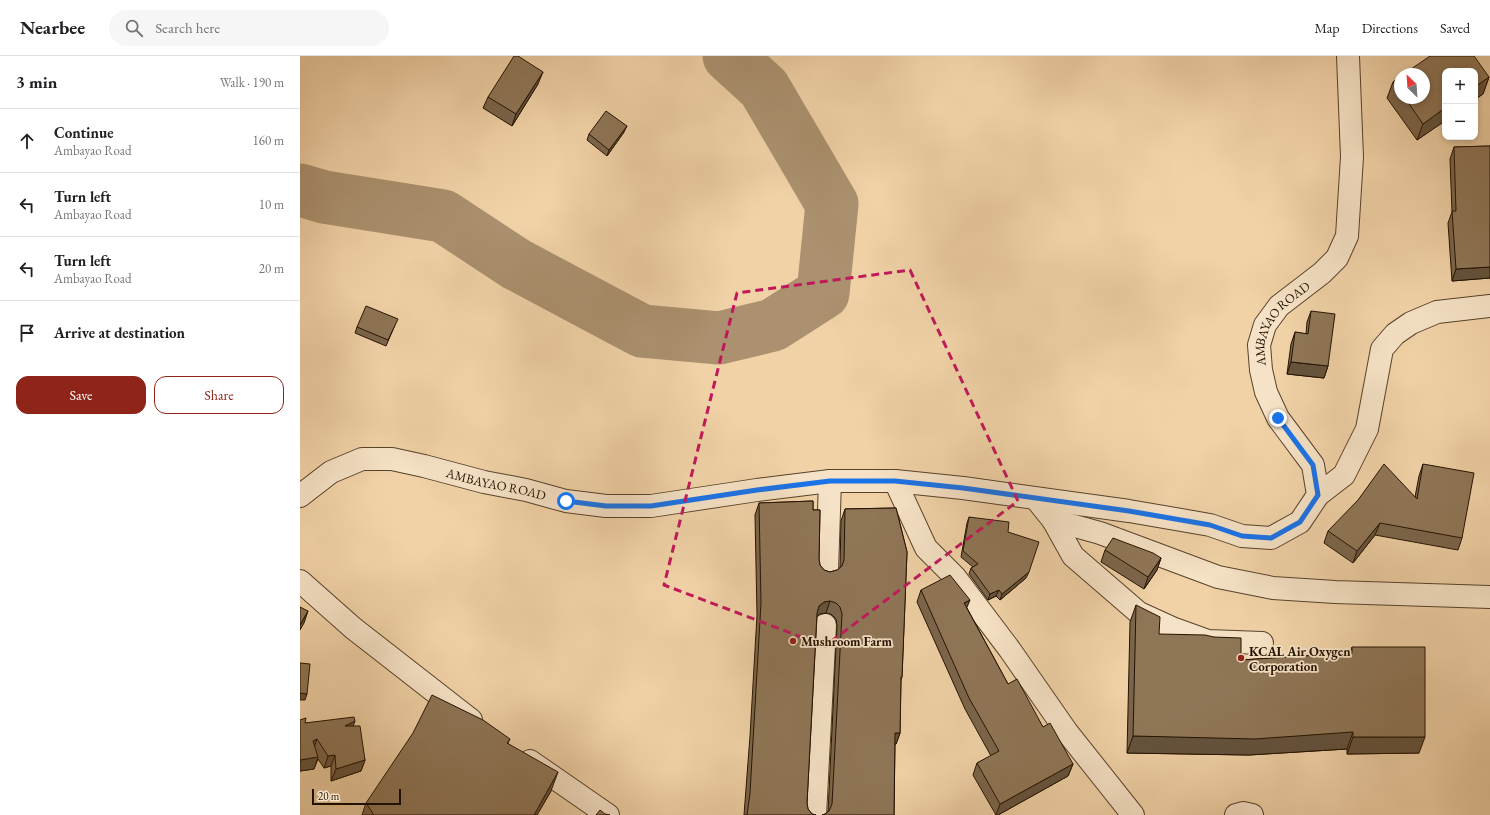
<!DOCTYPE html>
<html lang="en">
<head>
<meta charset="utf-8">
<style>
  :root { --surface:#fff; --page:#f6f6f6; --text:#202124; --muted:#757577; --line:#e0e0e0; --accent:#8f2418 }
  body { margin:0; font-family:"EB Garamond",serif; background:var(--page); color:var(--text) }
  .controls { position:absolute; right:12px; top:12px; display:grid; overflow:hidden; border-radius:8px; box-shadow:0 2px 6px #0003 }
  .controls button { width:36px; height:36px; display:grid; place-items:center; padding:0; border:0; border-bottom:1px solid var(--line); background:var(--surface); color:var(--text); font:20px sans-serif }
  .compass { position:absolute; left:1094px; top:12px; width:36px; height:36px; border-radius:50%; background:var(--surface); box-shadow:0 2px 6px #0003; rotate:335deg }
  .scale { position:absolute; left:12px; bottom:10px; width:89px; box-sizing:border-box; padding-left:4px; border:2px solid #241201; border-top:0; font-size:11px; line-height:14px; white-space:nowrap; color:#241201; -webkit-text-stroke:3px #f6e2c6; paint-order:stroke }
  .stop { position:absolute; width:12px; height:12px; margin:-9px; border:3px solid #1a73e8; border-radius:50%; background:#fff }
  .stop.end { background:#1a73e8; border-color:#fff; box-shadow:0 1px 4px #0008 }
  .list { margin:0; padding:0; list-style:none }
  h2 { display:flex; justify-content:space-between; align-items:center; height:52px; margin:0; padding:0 16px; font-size:17px }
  h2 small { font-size:13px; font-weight:400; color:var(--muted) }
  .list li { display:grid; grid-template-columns:26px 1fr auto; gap:12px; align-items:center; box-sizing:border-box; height:64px; padding:0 16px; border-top:1px solid var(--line) }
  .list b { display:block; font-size:15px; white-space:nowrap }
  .list p { margin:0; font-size:13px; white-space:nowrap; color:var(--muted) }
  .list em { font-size:13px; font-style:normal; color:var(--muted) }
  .actions { display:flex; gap:8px; padding:12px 16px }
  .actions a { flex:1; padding:9px 0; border:1px solid var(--accent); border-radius:12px; text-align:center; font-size:14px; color:var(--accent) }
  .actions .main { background:var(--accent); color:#fff }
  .icon { flex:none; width:22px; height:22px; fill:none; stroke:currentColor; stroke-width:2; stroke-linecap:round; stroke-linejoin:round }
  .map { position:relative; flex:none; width:1190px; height:759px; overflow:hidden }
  header { display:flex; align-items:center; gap:24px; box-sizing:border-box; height:56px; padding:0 20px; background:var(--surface); border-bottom:1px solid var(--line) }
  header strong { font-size:19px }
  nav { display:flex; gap:22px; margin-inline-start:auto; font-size:14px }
  .search { width:280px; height:36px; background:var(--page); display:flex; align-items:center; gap:10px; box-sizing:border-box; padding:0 14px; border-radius:22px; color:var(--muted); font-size:15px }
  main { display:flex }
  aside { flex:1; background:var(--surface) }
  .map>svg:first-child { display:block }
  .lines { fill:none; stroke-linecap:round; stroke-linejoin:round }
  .river { stroke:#ab916f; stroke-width:53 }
  .minor-casing { stroke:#57422a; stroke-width:24 }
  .minor { stroke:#f6e2c6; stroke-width:22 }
  .wall { fill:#7b654b; stroke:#241201 }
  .shaded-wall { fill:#64533d; stroke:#241201 }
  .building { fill:#8f7657; stroke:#241201 }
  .route { stroke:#1a73e8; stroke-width:5 }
  .marked { fill:none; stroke:#c2185b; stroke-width:3; stroke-dasharray:8 5; stroke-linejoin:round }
  .poi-dot { fill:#8f2418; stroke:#f6e2c6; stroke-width:1.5 }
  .labels { text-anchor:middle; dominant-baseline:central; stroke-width:3.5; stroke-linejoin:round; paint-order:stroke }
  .street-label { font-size:13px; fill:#241201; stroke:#f6e2c6 }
  .poi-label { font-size:13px; font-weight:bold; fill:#241201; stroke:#f6e2c6; text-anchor:start }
</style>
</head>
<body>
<header>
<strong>Nearbee</strong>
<div class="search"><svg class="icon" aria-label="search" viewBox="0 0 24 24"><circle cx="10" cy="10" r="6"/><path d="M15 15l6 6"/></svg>Search here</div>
<nav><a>Map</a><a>Directions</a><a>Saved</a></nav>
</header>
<main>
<aside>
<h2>3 min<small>Walk · 190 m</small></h2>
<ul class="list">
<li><svg class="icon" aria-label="ahead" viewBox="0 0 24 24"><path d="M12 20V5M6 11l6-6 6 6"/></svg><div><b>Continue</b><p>Ambayao Road</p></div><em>160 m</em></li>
<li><svg class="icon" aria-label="left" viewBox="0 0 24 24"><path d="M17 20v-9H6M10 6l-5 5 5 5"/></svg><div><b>Turn left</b><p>Ambayao Road</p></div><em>10 m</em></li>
<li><svg class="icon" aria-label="left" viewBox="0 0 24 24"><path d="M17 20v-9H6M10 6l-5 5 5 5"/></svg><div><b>Turn left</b><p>Ambayao Road</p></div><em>20 m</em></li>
<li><svg class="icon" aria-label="arrive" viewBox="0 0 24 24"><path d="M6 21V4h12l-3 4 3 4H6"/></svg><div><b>Arrive at destination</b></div></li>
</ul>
<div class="actions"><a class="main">Save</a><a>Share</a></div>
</aside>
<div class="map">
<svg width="1190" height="759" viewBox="0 0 1190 759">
  <rect width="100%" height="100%" fill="#f1d2a7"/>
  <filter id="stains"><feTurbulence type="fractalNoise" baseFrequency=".005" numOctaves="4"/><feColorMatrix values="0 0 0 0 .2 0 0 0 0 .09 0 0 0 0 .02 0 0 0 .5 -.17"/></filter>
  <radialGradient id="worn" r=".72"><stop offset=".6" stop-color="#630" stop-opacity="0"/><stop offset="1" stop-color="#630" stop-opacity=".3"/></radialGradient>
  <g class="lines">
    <!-- river -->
    <path class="river" d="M 0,134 L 24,141 L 143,160 L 216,208 L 342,275 L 419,282 L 473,269 L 523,237 L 532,148 L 464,32 L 429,0"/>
    <!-- minor casing -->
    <g class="minor-casing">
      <g id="minor">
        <path d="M 595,425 L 626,492 L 655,521 L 710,594 L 767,676 L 833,759"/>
        <path d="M 1018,439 L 1044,419 L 1067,373 L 1082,293 L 1095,278 L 1111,267 L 1137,256 L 1190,250"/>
        <path id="s1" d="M 0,440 L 31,416 L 62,403 L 92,403 L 124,410 L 184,426 L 226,434 L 266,445 L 306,450 L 351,450 L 457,434 L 530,425 L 595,425 L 663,432 L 829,455 L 910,469 L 942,480 L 971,482 L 1000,466 L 1018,439 L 1013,409 L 978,362 L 966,336 L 961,314 L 959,289 L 965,269 L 979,250 L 1022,217 L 1037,202 L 1047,180 L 1052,101 L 1048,0"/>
        <path d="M 736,443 L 753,464 L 800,477 L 918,521 L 973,532 L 1035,536 L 1190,541"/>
        <path d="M 753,464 L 773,500 L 839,557 L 872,572 L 908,585 L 962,587"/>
        <path d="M 527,515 L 530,425"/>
        <path d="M 0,525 L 53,572 L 171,664"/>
        <path d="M 230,705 L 308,759"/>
        <path d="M 515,759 L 525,569"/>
        <path d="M 936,759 L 943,757 L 952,759"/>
      </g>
    </g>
    <!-- minor -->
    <use href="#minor" class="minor"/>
  </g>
  <!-- wall -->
  <path class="wall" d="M 1100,21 L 1100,42 L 1124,42 L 1189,21 L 1183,38 L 1117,84 L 1087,42 L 1093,26 Z
    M 238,28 L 212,70 L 183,52 L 188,41 Z
    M 324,76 L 307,100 L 287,84 L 289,78 Z
    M 1190,90 L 1190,222 L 1152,225 L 1148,167 L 1152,156 L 1150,103 L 1154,91 Z
    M 1011,255 L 1028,310 L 1024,322 L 987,318 L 991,288 L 995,276 L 1006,278 L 1007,266 Z
    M 95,269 L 86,290 L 55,277 L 57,271 Z
    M 1123,408 L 1162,482 L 1158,494 L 1075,479 L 1053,507 L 1024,487 L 1028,475 L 1115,441 L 1119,420 Z
    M 513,445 L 513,454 L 520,454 L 519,503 L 520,509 L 524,514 L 530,516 L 537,514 L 540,512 L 541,465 L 545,453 L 596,452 L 607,496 L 602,621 L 601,624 L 600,677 L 596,688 L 595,688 L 594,759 L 522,759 L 525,758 L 528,756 L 537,570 L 536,563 L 531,558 L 526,557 L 520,558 L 517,560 L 507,747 L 508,753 L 512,758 L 516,759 L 444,759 L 450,680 L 457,559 L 455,459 L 459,447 Z
    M 669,461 L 708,476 L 726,522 L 700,544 L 696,540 L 688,544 L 669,518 L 671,512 L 673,511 L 661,501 L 667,467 Z
    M 805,494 L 861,502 L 857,514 L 844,533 L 801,506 Z
    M 621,534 L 667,552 L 708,628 L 743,671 L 773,708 L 768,720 L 698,759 L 696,759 L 673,719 L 677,707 L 691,700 L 665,653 L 617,546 Z
    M 836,549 L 859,578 L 941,604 L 1050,597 L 1052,591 L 1119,697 L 1047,698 L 1047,693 L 949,699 L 827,697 L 830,566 Z
    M 0,664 L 5,667 L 53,670 L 65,704 L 61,715 L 31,725 L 31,710 L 24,712 L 18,703 L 14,713 L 0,715 Z
    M 210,683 L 208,687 L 251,735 L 237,759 L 62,759 L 66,747 Z"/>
  <!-- shaded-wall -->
  <path class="shaded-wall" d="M 243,16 L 238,28 L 212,70 L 216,58 Z
    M 1189,21 L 1183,38 L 1175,43 L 1175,31 Z
    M 1145,52 L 1145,65 L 1117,84 L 1123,68 Z
    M 327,70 L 324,76 L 307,100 L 309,94 Z
    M 1190,211 L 1190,222 L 1152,225 L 1156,213 Z
    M 991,306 L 1028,310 L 1024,322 L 987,318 Z
    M 1080,467 L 1075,479 L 1053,507 L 1057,495 Z
    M 861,502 L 857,514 L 844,533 L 848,521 Z
    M 729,516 L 726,522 L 700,544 L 702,538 Z
    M 699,534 L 696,540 L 688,544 L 690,538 Z
    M 670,544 L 665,556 L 664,547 Z
    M 530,545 L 526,557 L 520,558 L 515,562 L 519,550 L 524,546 Z
    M 8,555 L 4,567 L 0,574 L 0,569 Z
    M 0,637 L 7,638 L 5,644 L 0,644 Z
    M 55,665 L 51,676 L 45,670 Z
    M 1053,676 L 1047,693 L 949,699 L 827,697 L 833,680 Z
    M 595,677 L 600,677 L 596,688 L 591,688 Z
    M 1053,681 L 1125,681 L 1119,697 L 1047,698 Z
    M 17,683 L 13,695 L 13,685 Z
    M 35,699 L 31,710 L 24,712 L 28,700 Z
    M 18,701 L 14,713 L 0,715 L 0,704 Z
    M 65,704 L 61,715 L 31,725 L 36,713 Z
    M 773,708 L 768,720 L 698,759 L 696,759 L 700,748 Z
    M 258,716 L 251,735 L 237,759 L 234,759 Z"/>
  <!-- building -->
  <path class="building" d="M 214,0 L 218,0 L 243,16 L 216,58 L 188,41 Z
    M 1130,0 L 1174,0 L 1189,21 L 1175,31 L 1175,15 L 1145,15 L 1145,52 L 1123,68 L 1105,42 L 1124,42 L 1124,18 L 1104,18 Z
    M 1100,21 L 1100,35 L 1093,26 Z
    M 306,55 L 327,70 L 309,94 L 289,78 Z
    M 1190,90 L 1190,211 L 1156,213 L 1152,155 L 1156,155 L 1154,91 Z
    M 66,250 L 98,263 L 88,284 L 57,271 Z
    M 1011,255 L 1035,258 L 1028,310 L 991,306 L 995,276 L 1008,278 Z
    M 1084,408 L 1117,443 L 1123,408 L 1174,417 L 1162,482 L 1080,467 L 1057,495 L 1028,475 L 1058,444 Z
    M 513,445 L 513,454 L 520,454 L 519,503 L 520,509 L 524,514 L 530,516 L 537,514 L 542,510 L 544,504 L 545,453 L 596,452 L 607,496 L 602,621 L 601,621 L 600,677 L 595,677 L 594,759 L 522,759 L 525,758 L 529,755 L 532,748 L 542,558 L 540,551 L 536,547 L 530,545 L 524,546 L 519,550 L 517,557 L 507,747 L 508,753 L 512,758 L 516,759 L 447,759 L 450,737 L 454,668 L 461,547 L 459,447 Z
    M 669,461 L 709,466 L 708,476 L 739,486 L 729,516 L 702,538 L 699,534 L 690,538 L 671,512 L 678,508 L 663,495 Z
    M 813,482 L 853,497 L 861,502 L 848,521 L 805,494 Z
    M 650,519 L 670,544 L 664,547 L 708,628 L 717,623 L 743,671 L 750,667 L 773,708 L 700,748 L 677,707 L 699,695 L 669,642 L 621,534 Z
    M 836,549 L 860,561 L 859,578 L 905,579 L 914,581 L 941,582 L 941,604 L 1052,597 L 1052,591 L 1125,591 L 1125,681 L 1053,681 L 1053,676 L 955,683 L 833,680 Z
    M 0,551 L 8,555 L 0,569 Z
    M 0,607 L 10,608 L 7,638 L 0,637 Z
    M 132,639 L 183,664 L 210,683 L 207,687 L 258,716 L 234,759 L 74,759 L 66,747 L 113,677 Z
    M 54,661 L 55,665 L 45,670 L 60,670 L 65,704 L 36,713 L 35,699 L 28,700 L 17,683 L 13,685 L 18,701 L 0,704 L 0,664 L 6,662 L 5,667 Z
    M 300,754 L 305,758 L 310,759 L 296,759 Z"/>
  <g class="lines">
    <!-- route -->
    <path class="route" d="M 266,445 L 306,450 L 351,450 L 457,434 L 530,425 L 595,425 L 663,432 L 829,455 L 910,469 L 942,480 L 971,482 L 1000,466 L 1018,439 L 1013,409 L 978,362"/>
  </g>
  <!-- marked area -->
  <path class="marked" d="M 610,214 L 718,445 L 525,590 L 364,529 L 437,237 Z"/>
  <!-- markers -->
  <g class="poi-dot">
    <circle cx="493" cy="585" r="4"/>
    <circle cx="941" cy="602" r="4"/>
  </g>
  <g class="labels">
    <!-- street labels -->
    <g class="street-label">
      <text stroke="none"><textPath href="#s1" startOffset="1255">AMBAYAO ROAD</textPath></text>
      <text stroke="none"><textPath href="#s1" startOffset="210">AMBAYAO ROAD</textPath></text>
    </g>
    <!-- poi labels -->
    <g class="poi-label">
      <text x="501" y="585">Mushroom Farm</text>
      <text x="949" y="595">KCAL Air Oxygen<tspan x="949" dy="15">Corporation</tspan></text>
    </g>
  </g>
  <rect width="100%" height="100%" filter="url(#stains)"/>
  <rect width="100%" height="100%" fill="url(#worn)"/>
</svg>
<div class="controls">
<button>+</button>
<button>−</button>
</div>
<svg class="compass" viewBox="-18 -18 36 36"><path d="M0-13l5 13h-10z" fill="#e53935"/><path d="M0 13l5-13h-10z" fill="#757577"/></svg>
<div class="scale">20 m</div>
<div class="stop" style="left:266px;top:445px"></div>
<div class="stop end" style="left:978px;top:362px"></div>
</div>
</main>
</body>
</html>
